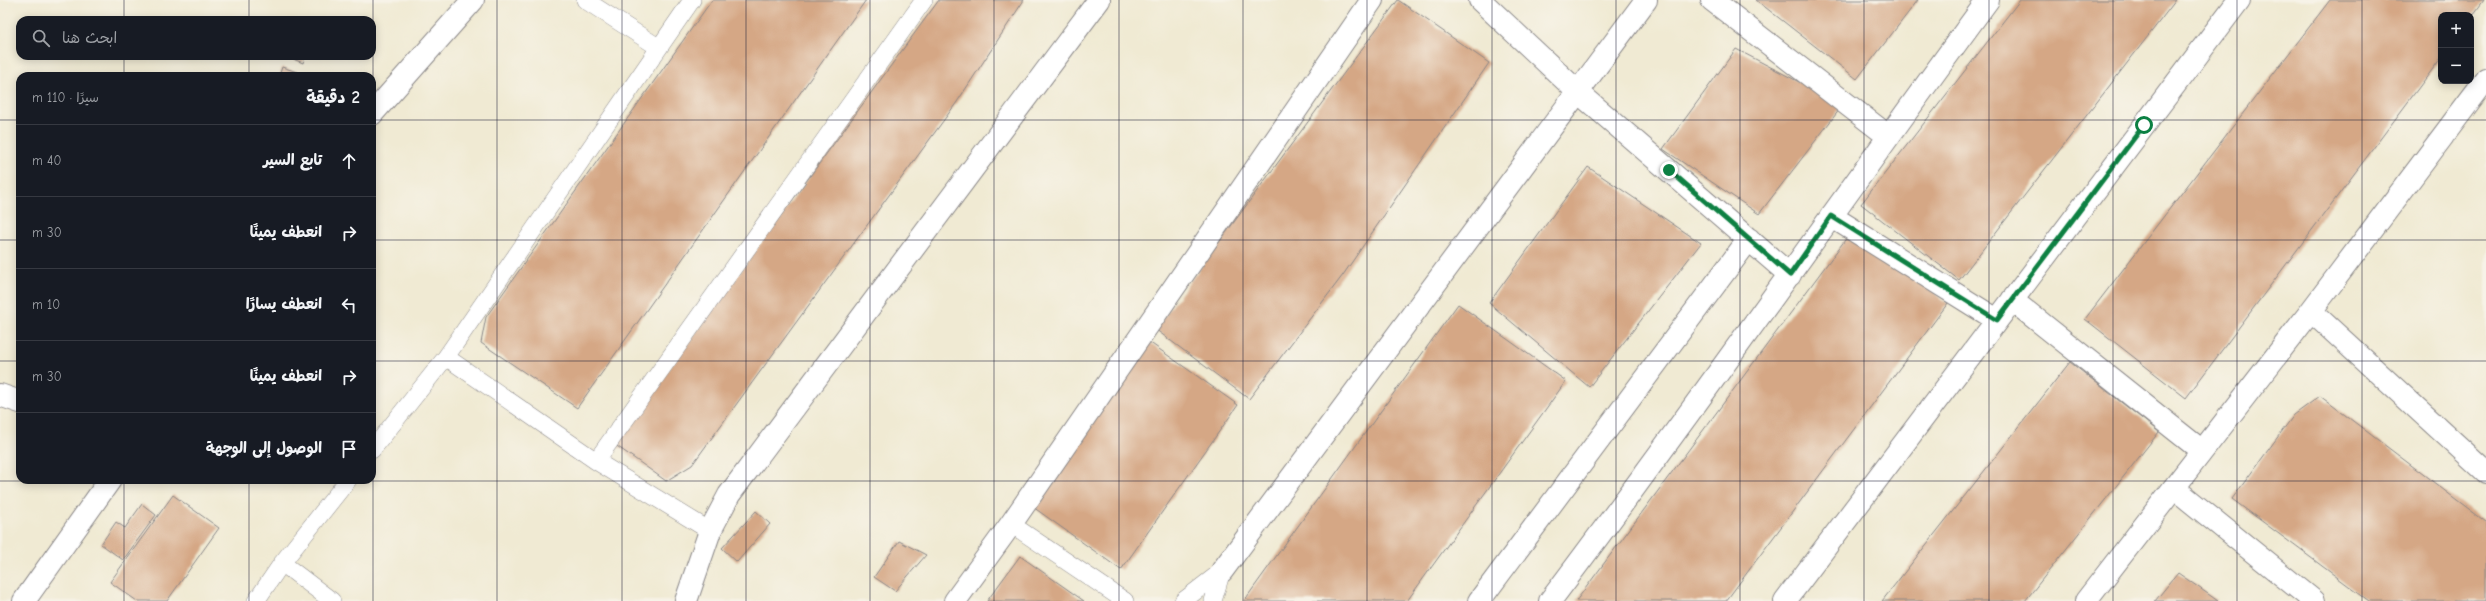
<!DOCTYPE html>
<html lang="ar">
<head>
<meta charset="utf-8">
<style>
  :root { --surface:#171b24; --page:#242831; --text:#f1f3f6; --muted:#9ea1a6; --line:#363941 }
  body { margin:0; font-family:"Comic Neue","Playpen Sans Arabic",sans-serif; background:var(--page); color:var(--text); direction:rtl }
  .controls { position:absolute; right:12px; top:12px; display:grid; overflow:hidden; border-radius:8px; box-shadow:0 2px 10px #0003 }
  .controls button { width:36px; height:36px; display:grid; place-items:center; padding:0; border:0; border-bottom:1px solid var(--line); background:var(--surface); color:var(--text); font:20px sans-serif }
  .stop { position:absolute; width:12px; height:12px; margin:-9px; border:3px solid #0b8043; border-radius:50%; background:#fff }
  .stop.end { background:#0b8043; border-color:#fff; box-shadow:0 1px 4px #0008 }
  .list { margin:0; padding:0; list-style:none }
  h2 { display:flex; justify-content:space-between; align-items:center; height:52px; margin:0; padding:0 16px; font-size:17px }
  h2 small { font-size:13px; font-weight:400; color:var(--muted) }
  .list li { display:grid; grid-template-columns:26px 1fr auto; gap:12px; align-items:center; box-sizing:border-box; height:72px; padding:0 16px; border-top:1px solid var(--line) }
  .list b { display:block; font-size:15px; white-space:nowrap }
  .list em { font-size:13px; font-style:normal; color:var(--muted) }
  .icon { flex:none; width:22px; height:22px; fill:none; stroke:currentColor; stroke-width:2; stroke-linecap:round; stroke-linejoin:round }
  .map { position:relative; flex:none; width:2486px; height:601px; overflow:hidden; direction:ltr }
  .search { position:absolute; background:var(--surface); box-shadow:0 2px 10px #0003; left:16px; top:16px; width:360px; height:44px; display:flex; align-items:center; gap:10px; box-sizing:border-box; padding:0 14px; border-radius:12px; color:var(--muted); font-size:15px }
  .panel { position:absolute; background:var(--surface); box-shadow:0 2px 10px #0003; left:16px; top:72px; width:360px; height:412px; border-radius:12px; direction:rtl }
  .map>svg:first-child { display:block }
  .building { fill:#d5a785 }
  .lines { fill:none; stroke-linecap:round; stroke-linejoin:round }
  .lane-casing { stroke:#898687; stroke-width:18 }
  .street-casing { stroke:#898687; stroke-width:24 }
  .lane { stroke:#fff; stroke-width:17 }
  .street { stroke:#fff; stroke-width:22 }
  .route { stroke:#0b8043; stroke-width:5 }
  .grid { fill:none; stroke:#22223b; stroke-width:1; stroke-opacity:0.55 }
</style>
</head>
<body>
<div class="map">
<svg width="2486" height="601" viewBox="0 0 2486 601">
  <rect width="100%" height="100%" fill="#f7f3e8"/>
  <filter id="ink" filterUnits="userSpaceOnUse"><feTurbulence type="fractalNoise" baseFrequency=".025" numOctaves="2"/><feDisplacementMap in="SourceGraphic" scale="8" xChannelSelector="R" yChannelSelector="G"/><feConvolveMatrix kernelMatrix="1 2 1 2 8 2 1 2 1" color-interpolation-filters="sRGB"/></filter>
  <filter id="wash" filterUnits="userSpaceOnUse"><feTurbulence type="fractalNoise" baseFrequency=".012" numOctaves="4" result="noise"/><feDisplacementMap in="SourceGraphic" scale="16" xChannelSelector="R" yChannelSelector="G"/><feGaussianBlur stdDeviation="0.9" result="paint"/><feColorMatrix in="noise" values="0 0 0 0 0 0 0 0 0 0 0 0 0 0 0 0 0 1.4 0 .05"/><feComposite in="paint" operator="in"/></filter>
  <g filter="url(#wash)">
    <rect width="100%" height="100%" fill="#f0ead3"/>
    <g id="blocks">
      <!-- building -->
      <path class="building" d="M 712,0 L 866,0 L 577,408 L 481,343 L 486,317 Z
        M 939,0 L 1024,0 L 957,102 L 692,465 L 666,481 L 614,444 Z
        M 1398,0 L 1489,63 L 1343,275 L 1249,399 L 1155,329 Z
        M 1756,0 L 1918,0 L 1857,79 Z
        M 2020,0 L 2176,0 L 1959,280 L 1861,204 Z
        M 2330,0 L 2484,0 L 2471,18 L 2471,15 L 2441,15 L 2441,58 L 2186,398 L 2085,319 Z
        M 1736,49 L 1843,105 L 1759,214 L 1663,149 Z
        M 286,56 L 305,56 L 303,63 Z
        M 282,67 L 309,76 L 279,76 Z
        M 1588,167 L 1701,243 L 1589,387 L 1489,303 Z
        M 1851,232 L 1948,303 L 1726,601 L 1576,601 Z
        M 1458,304 L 1566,381 L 1407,601 L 1244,601 Z
        M 1142,337 L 1238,405 L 1121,570 L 1033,507 Z
        M 2070,362 L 2159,432 L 2025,601 L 1882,601 Z
        M 2320,396 L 2486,522 L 2486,601 L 2369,601 L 2232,499 L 2294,415 Z
        M 173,495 L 219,528 L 167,601 L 137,601 L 110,582 Z
        M 142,504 L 156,515 L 123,560 L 101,544 L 116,522 L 125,528 Z
        M 756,511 L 770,524 L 737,562 L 722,548 Z
        M 899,541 L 926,555 L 895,591 L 874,577 Z
        M 1020,556 L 1084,601 L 987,601 Z
        M 2178,573 L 2218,601 L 2155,601 Z"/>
    </g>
  </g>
  <g filter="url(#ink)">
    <use href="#blocks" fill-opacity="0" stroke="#898687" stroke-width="1"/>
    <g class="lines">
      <!-- lane casing -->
      <g class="lane-casing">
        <path id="lane" d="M 585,0 L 658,47
          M 446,357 L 596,461 L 710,531
          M 372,450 L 446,357 L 692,0
          M 596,461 L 924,0
          M 1011,524 L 1125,601
          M 282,563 L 332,601
          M 256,601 L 282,563 L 348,480
          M 1183,601 L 1222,571
          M 1213,601 L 1222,571"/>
      </g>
      <!-- street casing -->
      <g class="street-casing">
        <path id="street" d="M 1480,0 L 1578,92 L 1790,275
          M 1712,0 L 1888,136
          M 372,114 L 473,0
          M 1831,216 L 1997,320
          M 2012,300 L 2202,451
          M 2311,311 L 2486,472
          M 0,395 L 20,402
          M 2174,488 L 2314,601
          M 1222,571 L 1646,0
          M 24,601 L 110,480
          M 686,601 L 710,531 L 729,495 L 1099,0
          M 955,601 L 1011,524 L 1372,0
          M 1479,601 L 1749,239
          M 1550,601 C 1700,403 1841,200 1988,0
          M 1785,601 L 2239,0
          M 2086,601 L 2311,311 L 2486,79"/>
      </g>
      <!-- lane -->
      <use href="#lane" class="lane"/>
      <!-- street -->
      <use href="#street" class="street"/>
    </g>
  </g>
  <g class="lines" filter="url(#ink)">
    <!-- route -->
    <path class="route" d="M 1669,170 L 1790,275 L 1831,216 L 1997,320 L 2144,125"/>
  </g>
  <!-- grid -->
  <path class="grid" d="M 124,0 L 124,20M 249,0 L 249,20M 373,0 L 373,601M 497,0 L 497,601M 622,0 L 622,601M 746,0 L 746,601M 870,0 L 870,601M 994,0 L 994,601M 1119,0 L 1119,601M 1243,0 L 1243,601M 1367,0 L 1367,601M 1492,0 L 1492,601M 1616,0 L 1616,601M 1740,0 L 1740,601M 1864,0 L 1864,601M 1989,0 L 1989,601M 2113,0 L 2113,601M 2237,0 L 2237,601M 2362,0 L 2362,601M 124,56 L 124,76M 249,56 L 249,76M 0,120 L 20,120M 372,120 L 2486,120M 0,240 L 20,240M 372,240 L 2486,240M 0,361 L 20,361M 372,361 L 2486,361M 124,480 L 124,601M 249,480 L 249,601M 0,481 L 2486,481"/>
</svg>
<div class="controls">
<button>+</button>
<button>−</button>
</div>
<div class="stop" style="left:2144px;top:125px"></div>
<div class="stop end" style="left:1669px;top:170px"></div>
<div class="search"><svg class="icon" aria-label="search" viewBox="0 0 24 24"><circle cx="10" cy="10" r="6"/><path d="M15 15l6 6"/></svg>ابحث هنا</div>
<section class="panel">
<h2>2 دقيقة<small>سيرًا · 110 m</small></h2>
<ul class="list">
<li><svg class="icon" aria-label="ahead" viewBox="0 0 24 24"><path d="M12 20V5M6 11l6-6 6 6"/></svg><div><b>تابع السير</b></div><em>40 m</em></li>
<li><svg class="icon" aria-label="right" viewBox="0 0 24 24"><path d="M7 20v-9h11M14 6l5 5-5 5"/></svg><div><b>انعطف يمينًا</b></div><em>30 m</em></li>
<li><svg class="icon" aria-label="left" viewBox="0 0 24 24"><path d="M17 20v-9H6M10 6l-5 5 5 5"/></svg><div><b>انعطف يسارًا</b></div><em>10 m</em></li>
<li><svg class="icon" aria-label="right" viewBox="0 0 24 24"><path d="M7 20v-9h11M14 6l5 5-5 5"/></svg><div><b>انعطف يمينًا</b></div><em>30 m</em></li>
<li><svg class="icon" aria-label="arrive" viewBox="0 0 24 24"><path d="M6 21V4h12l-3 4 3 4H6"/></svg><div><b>الوصول إلى الوجهة</b></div></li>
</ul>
</section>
</div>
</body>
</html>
